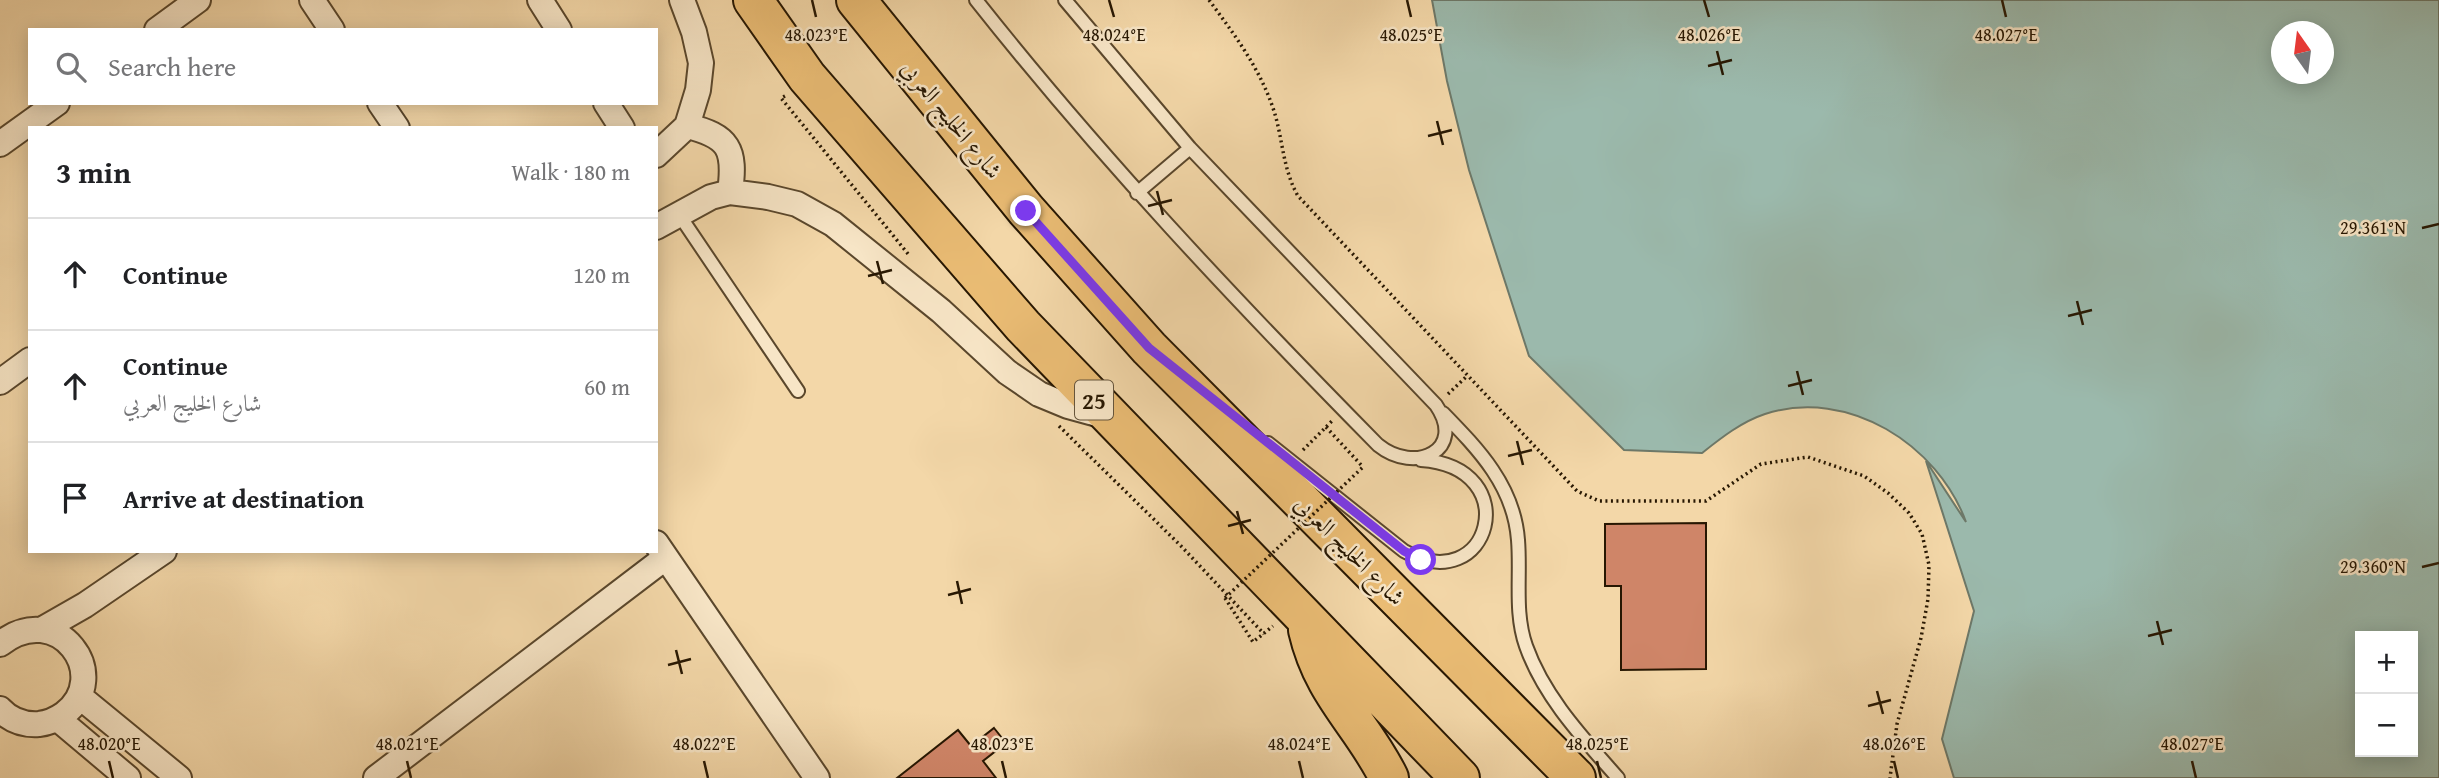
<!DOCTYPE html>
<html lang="en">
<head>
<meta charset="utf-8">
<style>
  :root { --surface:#fff; --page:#f6f6f6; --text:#202124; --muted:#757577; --line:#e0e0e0 }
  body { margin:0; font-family:"Gentium Book Plus",Amiri,serif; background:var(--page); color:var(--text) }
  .controls { position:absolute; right:21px; bottom:21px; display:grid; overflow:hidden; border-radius:0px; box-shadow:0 4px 18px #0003 }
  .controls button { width:63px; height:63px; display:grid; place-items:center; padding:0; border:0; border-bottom:2px solid var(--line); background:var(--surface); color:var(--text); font:35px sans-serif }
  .compass { position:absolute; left:2271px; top:21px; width:63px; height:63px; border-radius:50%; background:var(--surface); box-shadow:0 4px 18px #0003; rotate:346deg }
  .stop { position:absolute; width:21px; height:21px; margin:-16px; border:5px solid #7c3aed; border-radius:50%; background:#fff }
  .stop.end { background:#7c3aed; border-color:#fff; box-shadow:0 2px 7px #0008 }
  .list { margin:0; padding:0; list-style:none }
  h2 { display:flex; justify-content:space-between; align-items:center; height:91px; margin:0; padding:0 28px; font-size:30px }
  h2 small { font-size:23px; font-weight:400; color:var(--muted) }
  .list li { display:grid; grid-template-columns:46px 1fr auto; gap:21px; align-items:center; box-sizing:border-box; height:112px; padding:0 28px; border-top:2px solid var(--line) }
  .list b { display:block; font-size:26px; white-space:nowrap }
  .list p { margin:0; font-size:23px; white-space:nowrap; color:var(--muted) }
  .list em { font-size:23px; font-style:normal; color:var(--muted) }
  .icon { flex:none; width:38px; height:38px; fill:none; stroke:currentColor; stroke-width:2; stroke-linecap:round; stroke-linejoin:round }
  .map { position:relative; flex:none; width:2439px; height:778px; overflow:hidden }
  .search { position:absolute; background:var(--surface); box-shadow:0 4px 18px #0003; left:28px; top:28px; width:630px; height:77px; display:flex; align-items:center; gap:18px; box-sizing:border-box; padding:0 24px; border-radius:0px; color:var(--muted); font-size:26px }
  .panel { position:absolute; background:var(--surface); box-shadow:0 4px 18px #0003; left:28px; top:126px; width:630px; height:427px; border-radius:0px }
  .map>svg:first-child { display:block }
  .water { fill:#9bb9ac; stroke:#6d7868; stroke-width:2; fill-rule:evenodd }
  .building { fill:#cf8568; stroke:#271702; stroke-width:2 }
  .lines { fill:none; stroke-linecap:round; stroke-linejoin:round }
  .lane-casing { stroke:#5a472c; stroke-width:16 }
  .street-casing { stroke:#5a472c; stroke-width:28 }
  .primary-casing { stroke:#271702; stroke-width:42 }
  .path { stroke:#271702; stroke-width:3.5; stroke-dasharray:2 3.5; stroke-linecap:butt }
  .lane { stroke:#f7e5c6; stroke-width:12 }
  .street { stroke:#f7e5c6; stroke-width:24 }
  .primary { stroke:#eabc74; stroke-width:38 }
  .path-bridge { stroke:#271702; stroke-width:3.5; stroke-dasharray:2 3.5; stroke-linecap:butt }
  .route { stroke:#7c3aed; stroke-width:9 }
  .ticks { fill:none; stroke:#271702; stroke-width:2.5 }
  .labels { text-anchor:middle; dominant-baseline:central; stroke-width:5; stroke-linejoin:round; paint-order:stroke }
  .shield { fill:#f7e5c6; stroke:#65553d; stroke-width:2 }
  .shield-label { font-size:23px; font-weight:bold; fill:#271702 }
  .street-label { font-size:24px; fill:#271702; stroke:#f7e5c6 }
  .ticks-label { font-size:18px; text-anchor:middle; fill:#271702; stroke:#f7e5c6; stroke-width:5; stroke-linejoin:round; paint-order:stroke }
</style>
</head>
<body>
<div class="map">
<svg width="2439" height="778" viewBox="0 0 2439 778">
  <rect width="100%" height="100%" fill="#f3d7a8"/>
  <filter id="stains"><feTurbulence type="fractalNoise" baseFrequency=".00286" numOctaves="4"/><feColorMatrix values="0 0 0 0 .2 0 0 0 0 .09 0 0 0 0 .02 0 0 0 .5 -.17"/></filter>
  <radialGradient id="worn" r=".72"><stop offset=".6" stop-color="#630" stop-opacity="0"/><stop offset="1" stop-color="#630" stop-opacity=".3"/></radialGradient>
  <!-- water -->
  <path class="water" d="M 1432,0 L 2439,0 L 2439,778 L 1954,778 L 1942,739 L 1974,611 L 1926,461 L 1966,522 C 1938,445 1848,387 1765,414 C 1741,422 1721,438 1702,453 L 1624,450 L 1529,356 L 1469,170 L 1447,81 ZM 2282,32 L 2324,32 L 2324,74 L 2282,74 ZM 2360,636 L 2413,636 L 2413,752 L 2360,752 Z"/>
  <!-- building -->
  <path class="building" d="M 1706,523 L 1706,669 L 1621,670 L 1621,586 L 1605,586 L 1605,524 Z
    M 994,728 L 1006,743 L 983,761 L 996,778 L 897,778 L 958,730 L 971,746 Z"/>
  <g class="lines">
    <!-- lane casing -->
    <g class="lane-casing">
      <path id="lane" d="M 976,0 C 1101,158 1237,302 1378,445 C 1415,475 1467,450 1436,405 L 1190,148 L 1065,0
        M 1137,193 L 1190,148
        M 678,213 L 798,391
        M 1443,413 C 1479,450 1514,486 1518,540 C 1521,576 1514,612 1526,646 C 1544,697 1583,738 1618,778
        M 1268,443 L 1404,551 C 1490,600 1527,467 1421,460"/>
    </g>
    <!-- street casing -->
    <g class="street-casing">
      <path id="street" d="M 312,0 L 332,30
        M 540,0 L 559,30
        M 157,30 L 198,0
        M 380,103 L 397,128
        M 606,103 L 622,128
        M 687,126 C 729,136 736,149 730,192
        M 0,144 L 57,103
        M 656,155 L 687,126 L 698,90 L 701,63 L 694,32 L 682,0
        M 656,227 L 711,197 L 730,192 L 768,197 L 797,204 L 833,224 L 941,311 L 1007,372 L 1039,394 L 1068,406 L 1108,417
        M 0,382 L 30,360
        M 656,543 L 817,778
        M 43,629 L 85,605 L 164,551
        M 0,644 C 58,598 114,676 64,714 C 57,719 48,723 39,724 C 24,725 10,720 0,709
        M 79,696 L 179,778
        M 58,719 L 128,778
        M 376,778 L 665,558"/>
    </g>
    <!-- primary casing -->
    <g class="primary-casing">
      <path id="primary" d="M 753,0 L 807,77 L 1023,326 L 1460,778
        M 856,0 L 1026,210 L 1149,348 L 1576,778
        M 1308,630 C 1323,695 1362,723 1389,778"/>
    </g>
    <!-- path -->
    <path class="path" d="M 1209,0 C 1234,34 1259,67 1273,108 C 1283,137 1282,168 1298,196 L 1577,491 L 1599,501 L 1706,501 L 1761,464 L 1808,457 L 1864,476 L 1888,493 L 1909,513 L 1922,534 L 1929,565 L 1928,599 L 1921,638 L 1897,724 L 1890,778
      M 785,96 L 781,98 L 909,255
      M 1448,394 L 1467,376
      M 1059,426 L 1181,546 L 1264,634
      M 1326,427 L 1363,467
      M 1303,450 L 1332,421
      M 1225,598 L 1253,642 L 1273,626"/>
    <!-- lane -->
    <use href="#lane" class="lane"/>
    <!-- street -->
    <use href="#street" class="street"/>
    <!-- primary -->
    <use href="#primary" class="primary"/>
    <!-- path-bridge -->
    <path class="path-bridge" d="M 1225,598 L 1363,467"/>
  </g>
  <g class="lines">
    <!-- route -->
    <path class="route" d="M 1026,211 L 1149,348 L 1404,551 L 1421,560"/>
  </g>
  <!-- ticks -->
  <path class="ticks" d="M 812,0 L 816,17M 1109,0 L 1114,17M 1407,0 L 1411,17M 1704,0 L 1709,17M 2002,0 L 2006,17M 1717,51 L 1723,75M 1708,66 L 1732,60M 1437,121 L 1443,145M 1428,136 L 1452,130M 1157,191 L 1163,215M 1148,206 L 1172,200M 2422,228 L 2439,224M 877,261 L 883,284M 868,276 L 892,270M 2077,301 L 2083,325M 2068,316 L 2092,310M 1797,371 L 1803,395M 1788,386 L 1812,380M 1517,441 L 1523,465M 1508,456 L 1532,450M 1237,511 L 1243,534M 1228,526 L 1251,520M 2422,567 L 2439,563M 957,581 L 962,604M 948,595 L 971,589M 2157,621 L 2163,645M 2148,636 L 2172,630M 676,650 L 682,674M 668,665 L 691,659M 1877,691 L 1883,714M 1868,706 L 1891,700M 109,761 L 113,778M 407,761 L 411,778M 704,761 L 708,778M 1002,761 L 1006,778M 1299,761 L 1303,778M 1597,761 L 1601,778M 1894,761 L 1898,778M 2192,761 L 2196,778"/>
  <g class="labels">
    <!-- shield labels -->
    <rect class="shield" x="1075" y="380.5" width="38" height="39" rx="5"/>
    <g class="shield-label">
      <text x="1094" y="400">25</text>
    </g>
    <!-- street labels -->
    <g class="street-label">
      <text transform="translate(952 119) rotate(51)">شارع الخليج العربي</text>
      <text transform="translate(1350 550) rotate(45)">شارع الخليج العربي</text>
    </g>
  </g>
  <g class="ticks-label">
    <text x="816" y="41">48.023°E</text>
    <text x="1709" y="41">48.026°E</text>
    <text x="1114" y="41">48.024°E</text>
    <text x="1411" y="41">48.025°E</text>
    <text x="2006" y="41">48.027°E</text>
    <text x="2373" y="234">29.361°N</text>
    <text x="2373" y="573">29.360°N</text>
    <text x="109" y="750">48.020°E</text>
    <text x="407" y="750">48.021°E</text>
    <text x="704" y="750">48.022°E</text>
    <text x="1002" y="750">48.023°E</text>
    <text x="1299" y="750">48.024°E</text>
    <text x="1597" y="750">48.025°E</text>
    <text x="1894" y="750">48.026°E</text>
    <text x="2192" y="750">48.027°E</text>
  </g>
  <rect width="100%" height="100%" filter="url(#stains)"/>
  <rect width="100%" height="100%" fill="url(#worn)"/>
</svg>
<div class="controls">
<button>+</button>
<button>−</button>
</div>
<svg class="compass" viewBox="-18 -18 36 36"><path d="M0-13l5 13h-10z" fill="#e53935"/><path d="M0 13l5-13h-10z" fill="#757577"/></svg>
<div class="stop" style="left:1421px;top:560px"></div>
<div class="stop end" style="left:1026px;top:211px"></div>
<div class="search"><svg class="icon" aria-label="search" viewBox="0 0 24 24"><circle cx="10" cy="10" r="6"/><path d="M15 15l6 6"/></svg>Search here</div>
<section class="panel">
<h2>3 min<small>Walk · 180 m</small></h2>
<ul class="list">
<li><svg class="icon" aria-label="ahead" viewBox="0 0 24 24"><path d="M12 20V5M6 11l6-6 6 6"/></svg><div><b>Continue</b></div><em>120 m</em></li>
<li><svg class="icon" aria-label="ahead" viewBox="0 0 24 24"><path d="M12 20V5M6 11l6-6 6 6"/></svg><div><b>Continue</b><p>شارع الخليج العربي</p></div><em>60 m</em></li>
<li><svg class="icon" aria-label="arrive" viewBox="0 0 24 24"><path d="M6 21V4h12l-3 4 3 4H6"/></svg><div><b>Arrive at destination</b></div></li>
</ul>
</section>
</div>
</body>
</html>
